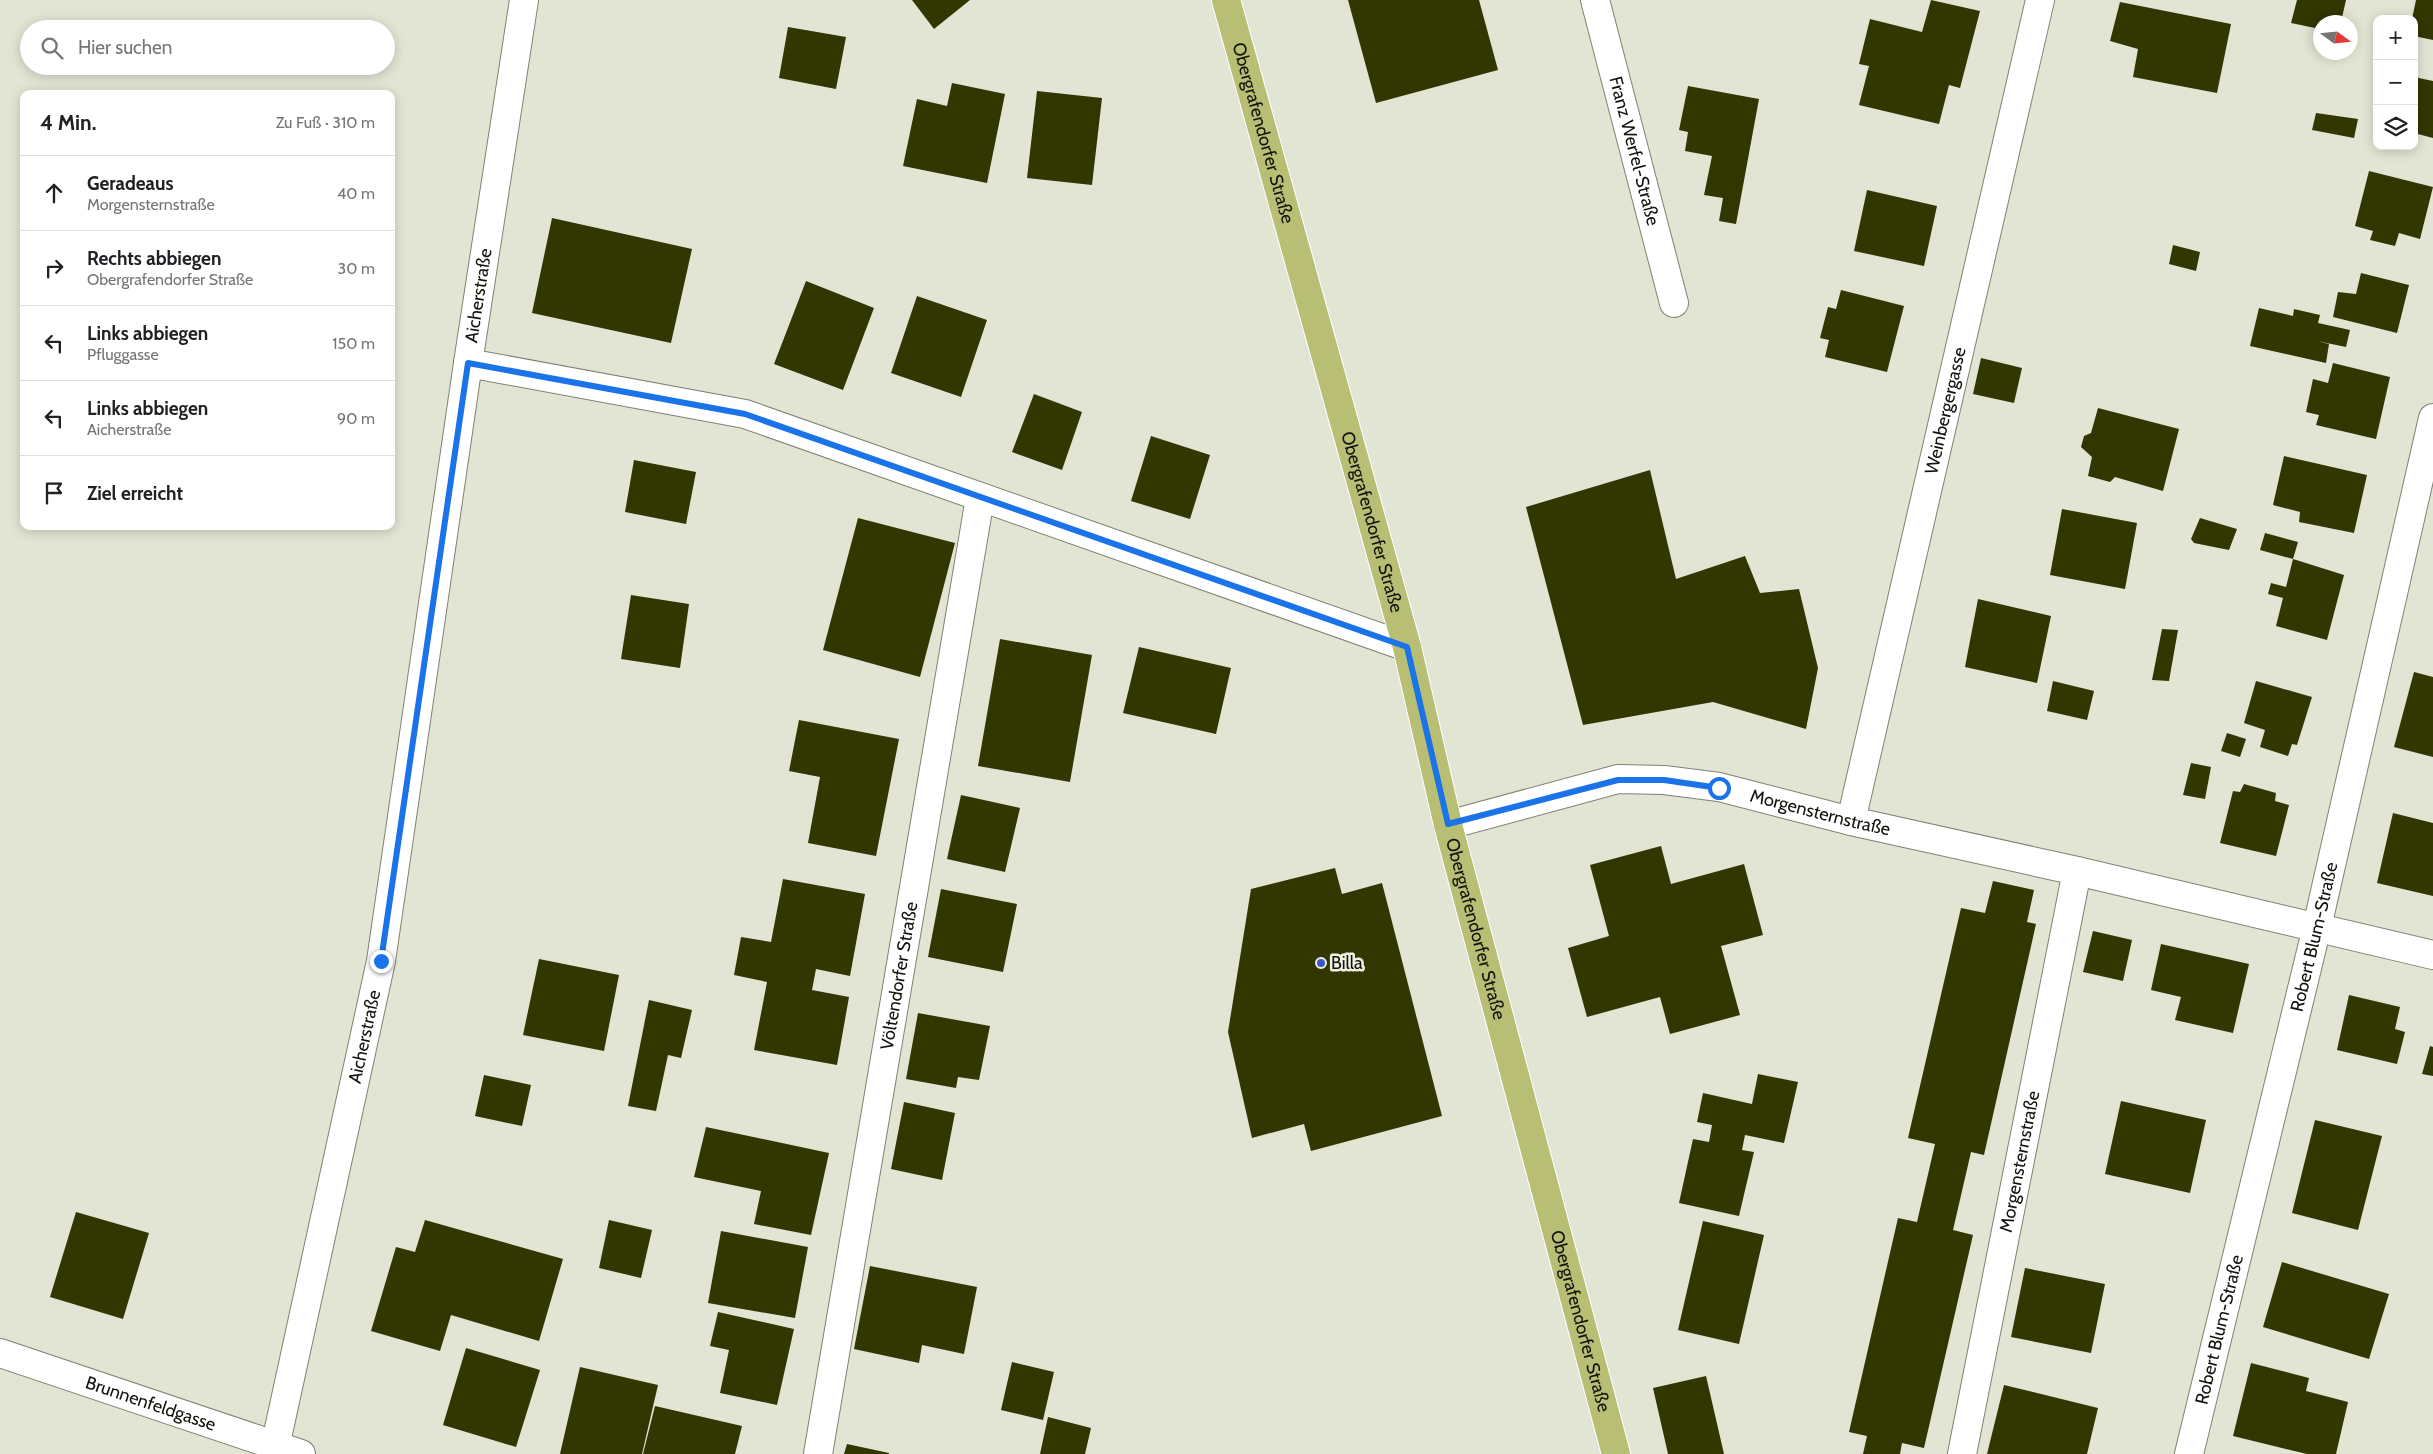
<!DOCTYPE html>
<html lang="de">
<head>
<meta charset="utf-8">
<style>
  :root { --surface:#fff; --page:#f6f6f6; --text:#202124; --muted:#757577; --line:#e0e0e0 }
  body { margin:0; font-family:Cabin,sans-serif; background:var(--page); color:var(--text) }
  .controls { position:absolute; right:15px; top:15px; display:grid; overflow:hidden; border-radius:10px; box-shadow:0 2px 12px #0003 }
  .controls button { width:45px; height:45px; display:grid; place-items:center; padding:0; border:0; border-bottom:1px solid var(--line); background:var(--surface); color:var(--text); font:25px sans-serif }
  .compass { position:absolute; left:2313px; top:15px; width:45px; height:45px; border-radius:50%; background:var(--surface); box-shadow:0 2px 12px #0003; rotate:105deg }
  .stop { position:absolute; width:15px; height:15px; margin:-11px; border:4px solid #1a73e8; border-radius:50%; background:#fff }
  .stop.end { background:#1a73e8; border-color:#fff; box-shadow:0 1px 5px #0008 }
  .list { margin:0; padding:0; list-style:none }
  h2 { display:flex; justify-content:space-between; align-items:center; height:65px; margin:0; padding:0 20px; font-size:21px }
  h2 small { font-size:16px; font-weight:400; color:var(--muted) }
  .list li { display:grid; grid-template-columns:32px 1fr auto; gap:15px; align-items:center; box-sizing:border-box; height:75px; padding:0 20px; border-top:1px solid var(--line) }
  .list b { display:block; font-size:19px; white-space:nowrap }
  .list p { margin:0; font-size:16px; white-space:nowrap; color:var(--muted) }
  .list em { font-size:16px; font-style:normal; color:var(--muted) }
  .icon { flex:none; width:28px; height:28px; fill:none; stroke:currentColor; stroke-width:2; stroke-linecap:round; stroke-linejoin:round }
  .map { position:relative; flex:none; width:2433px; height:1454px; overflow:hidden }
  .search { position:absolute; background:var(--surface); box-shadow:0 2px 12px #0003; left:20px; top:20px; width:375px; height:55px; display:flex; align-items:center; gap:12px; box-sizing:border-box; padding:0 18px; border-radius:28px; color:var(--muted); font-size:19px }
  .panel { position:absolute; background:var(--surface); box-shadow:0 2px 12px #0003; left:20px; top:90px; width:375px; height:440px; border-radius:10px }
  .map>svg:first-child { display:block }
  .building { fill:#323600 }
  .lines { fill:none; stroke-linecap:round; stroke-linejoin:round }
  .minor-casing { stroke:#808272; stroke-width:30 }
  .major-casing { stroke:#fff; stroke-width:30 }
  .minor { stroke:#fff; stroke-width:28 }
  .major { stroke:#b8be74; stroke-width:28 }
  .route { stroke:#1a73e8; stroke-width:6 }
  .poi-dot { fill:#3e56c9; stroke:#eff2e0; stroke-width:2 }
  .labels { text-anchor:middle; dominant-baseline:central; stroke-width:5; stroke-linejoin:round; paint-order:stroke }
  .street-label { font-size:18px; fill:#12130d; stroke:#eff2e0 }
  .poi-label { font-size:18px; fill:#12130d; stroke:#eff2e0; text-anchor:start }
</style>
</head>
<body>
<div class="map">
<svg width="2433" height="1454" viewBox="0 0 2433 1454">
  <rect width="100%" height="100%" fill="#e2e5d3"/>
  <!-- building -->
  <path class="building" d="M 912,0 L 970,0 L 934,29 Z
    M 1348,0 L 1479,0 L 1498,70 L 1376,103 Z
    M 1931,0 L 1980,11 L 1960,88 L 1949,85 L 1939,124 L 1859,105 L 1869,66 L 1859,64 L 1870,19 L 1922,32 Z
    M 2297,0 L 2346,0 L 2341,22 L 2320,22 L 2320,29 L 2291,23 Z
    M 2416,0 L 2433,0 L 2433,40 L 2414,36 L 2414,19 L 2412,19 Z
    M 2120,2 L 2231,24 L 2217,93 L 2133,77 L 2138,49 L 2110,41 Z
    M 788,27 L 846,37 L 836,89 L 779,78 Z
    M 2414,77 L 2433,81 L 2433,138 L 2414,133 Z
    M 952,83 L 1005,94 L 987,183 L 903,166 L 917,99 L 947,106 Z
    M 1688,86 L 1759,99 L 1736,224 L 1719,221 L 1723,198 L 1704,195 L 1712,156 L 1685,151 L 1688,132 L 1679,130 Z
    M 1037,91 L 1102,98 L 1092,185 L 1027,178 Z
    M 2316,113 L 2358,119 L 2354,138 L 2312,130 Z
    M 2369,171 L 2433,187 L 2420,239 L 2399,233 L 2395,246 L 2370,240 L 2373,231 L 2355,226 Z
    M 1867,190 L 1937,206 L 1924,266 L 1854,251 Z
    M 552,218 L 692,249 L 671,343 L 532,313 Z
    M 2173,245 L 2200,252 L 2196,271 L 2169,264 Z
    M 2361,273 L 2409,285 L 2397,333 L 2333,317 L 2338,292 L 2356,294 Z
    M 806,281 L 874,308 L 843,390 L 774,364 Z
    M 1841,290 L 1904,306 L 1887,372 L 1825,357 L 1829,340 L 1820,338 L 1828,307 L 1836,309 Z
    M 917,296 L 987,320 L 961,397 L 891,373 Z
    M 2259,308 L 2293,316 L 2294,309 L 2320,315 L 2318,323 L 2350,330 L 2346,347 L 2317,341 L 2329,344 L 2326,363 L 2250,346 Z
    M 1981,358 L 2022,368 L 2014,403 L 1973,394 Z
    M 2333,363 L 2390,377 L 2376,439 L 2316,425 L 2319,415 L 2306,412 L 2313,379 L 2328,383 Z
    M 1034,394 L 1082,412 L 1062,470 L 1012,452 Z
    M 2098,408 L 2179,429 L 2163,491 L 2115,477 L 2110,482 L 2088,476 L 2092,457 L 2081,447 L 2084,436 L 2091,433 Z
    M 1151,436 L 1210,455 L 1190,519 L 1131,501 Z
    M 2284,456 L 2367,475 L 2354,533 L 2299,522 L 2300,512 L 2273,505 Z
    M 634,460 L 696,472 L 686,524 L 625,512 Z
    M 1650,470 L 1676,579 L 1745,556 L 1760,593 L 1799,589 L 1818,668 L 1806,729 L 1713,702 L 1583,725 L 1526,507 Z
    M 2062,509 L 2137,523 L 2125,589 L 2050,575 Z
    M 858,518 L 955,543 L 920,677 L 823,650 Z
    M 2200,518 L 2237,529 L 2229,550 L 2194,543 L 2191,539 Z
    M 2265,533 L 2298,542 L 2293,559 L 2344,575 L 2327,640 L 2276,626 L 2283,598 L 2268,594 L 2271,583 L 2286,587 L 2293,559 L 2260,550 Z
    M 631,595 L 689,604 L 680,668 L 621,659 Z
    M 1978,599 L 2051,616 L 2037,683 L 1965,667 Z
    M 2162,629 L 2178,630 L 2169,681 L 2152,680 Z
    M 1000,639 L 1092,655 L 1070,782 L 978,766 Z
    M 1139,647 L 1231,668 L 1216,734 L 1123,713 Z
    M 2414,672 L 2433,677 L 2433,757 L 2394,747 Z
    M 2053,681 L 2094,691 L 2087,720 L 2047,711 Z
    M 2256,681 L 2312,697 L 2297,745 L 2292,744 L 2288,756 L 2260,747 L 2265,730 L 2244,723 Z
    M 799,720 L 899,739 L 876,856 L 808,843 L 820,777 L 789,771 Z
    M 2227,733 L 2246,739 L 2240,757 L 2221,751 Z
    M 2191,763 L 2211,767 L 2205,799 L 2183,795 Z
    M 2244,784 L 2276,793 L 2275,801 L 2289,805 L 2276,856 L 2220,843 L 2233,791 L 2240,792 Z
    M 961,795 L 1020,808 L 1005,872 L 947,859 Z
    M 2393,813 L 2433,823 L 2433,896 L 2377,883 Z
    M 1661,846 L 1671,884 L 1744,864 L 1763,935 L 1721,946 L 1740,1015 L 1670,1034 L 1660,997 L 1587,1017 L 1568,948 L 1609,936 L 1590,865 Z
    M 1335,868 L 1342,894 L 1382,883 L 1442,1116 L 1311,1151 L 1304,1124 L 1252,1138 L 1228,1032 L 1251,889 Z
    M 783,879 L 865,894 L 850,976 L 816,969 L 812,990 L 849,997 L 837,1065 L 754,1050 L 767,982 L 734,975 L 741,937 L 771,942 Z
    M 1993,881 L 2034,890 L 2027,922 L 2036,924 L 1984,1155 L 1971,1152 L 1953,1230 L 1973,1235 L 1924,1448 L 1902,1443 L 1900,1454 L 1863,1454 L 1867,1436 L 1849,1432 L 1898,1218 L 1917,1222 L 1935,1144 L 1908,1138 L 1961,908 L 1985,913 Z
    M 941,889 L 1017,904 L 1003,972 L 928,957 Z
    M 2093,931 L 2132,940 L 2123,981 L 2083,972 Z
    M 2161,944 L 2249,964 L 2233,1033 L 2175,1020 L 2181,997 L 2151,990 Z
    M 539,959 L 619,975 L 604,1051 L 523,1035 Z
    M 2349,995 L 2400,1007 L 2395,1029 L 2405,1032 L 2397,1064 L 2337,1050 Z
    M 649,1000 L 692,1010 L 681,1058 L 668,1055 L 656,1111 L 628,1106 Z
    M 918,1013 L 990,1026 L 979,1080 L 958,1077 L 956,1088 L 906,1079 Z
    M 2430,1046 L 2433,1047 L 2433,1076 L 2422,1074 Z
    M 1758,1074 L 1798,1082 L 1784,1143 L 1745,1135 L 1742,1150 L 1754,1152 L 1739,1216 L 1679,1203 L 1693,1139 L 1709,1142 L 1712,1125 L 1697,1122 L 1703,1093 L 1752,1104 Z
    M 484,1075 L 531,1085 L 522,1126 L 475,1116 Z
    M 2121,1101 L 2206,1120 L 2190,1193 L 2105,1174 Z
    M 904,1102 L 955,1113 L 942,1180 L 891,1169 Z
    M 2315,1120 L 2382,1136 L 2358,1230 L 2292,1213 Z
    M 706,1127 L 829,1153 L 811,1235 L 754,1224 L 761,1191 L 694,1177 Z
    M 76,1212 L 149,1233 L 123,1319 L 50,1297 Z
    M 425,1220 L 563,1259 L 539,1341 L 451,1315 L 440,1351 L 371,1331 L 396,1247 L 415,1252 Z
    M 609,1220 L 652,1230 L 641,1278 L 599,1268 Z
    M 1703,1221 L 1764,1235 L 1739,1344 L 1678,1330 Z
    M 721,1231 L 808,1247 L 795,1318 L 708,1303 Z
    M 2282,1262 L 2389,1294 L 2369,1359 L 2263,1327 Z
    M 870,1266 L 977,1287 L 964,1354 L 922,1345 L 919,1363 L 854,1349 Z
    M 2025,1268 L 2105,1284 L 2091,1353 L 2011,1337 Z
    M 718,1312 L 794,1329 L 777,1405 L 720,1393 L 729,1350 L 710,1346 Z
    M 466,1348 L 540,1370 L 516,1447 L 443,1425 Z
    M 1012,1362 L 1054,1372 L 1043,1420 L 1001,1410 Z
    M 2251,1363 L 2309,1378 L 2306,1391 L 2348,1402 L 2336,1454 L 2307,1454 L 2233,1436 Z
    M 580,1367 L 658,1385 L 642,1454 L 560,1454 Z
    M 1706,1376 L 1724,1454 L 1668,1454 L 1653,1388 Z
    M 2004,1385 L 2098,1408 L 2087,1454 L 1987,1454 Z
    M 655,1406 L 742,1426 L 735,1454 L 643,1454 Z
    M 1048,1417 L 1091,1428 L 1085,1454 L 1040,1454 Z
    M 847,1444 L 889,1453 L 889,1454 L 844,1454 Z"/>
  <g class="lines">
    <!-- minor casing -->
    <g class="minor-casing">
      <g id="minor">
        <path id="s1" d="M 1595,0 L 1674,303"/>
        <path d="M 468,363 L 745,414 L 1407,647"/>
        <path id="s2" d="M 1851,821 L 2040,0"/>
        <path id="s3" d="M 1448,825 L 1618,779 L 1664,780 L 1719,787 L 1851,821 L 2077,871 L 2433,955"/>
        <path id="s4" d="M 0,1353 L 301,1454"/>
        <path id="s5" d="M 275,1447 L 381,961 L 468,363 L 524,0"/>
        <path id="s6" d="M 818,1454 L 980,498"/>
        <path id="s7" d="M 1962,1454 L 2077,871"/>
        <path id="s8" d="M 2189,1454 L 2317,927 L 2433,418"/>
      </g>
    </g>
    <!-- major casing -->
    <g class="major-casing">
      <g id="major">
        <path id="s9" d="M 1226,0 L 1407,647 L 1448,825 L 1616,1454"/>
      </g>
    </g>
    <!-- minor -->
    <use href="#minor" class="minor"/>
    <!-- major -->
    <use href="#major" class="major"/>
  </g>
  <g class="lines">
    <!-- route -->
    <path class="route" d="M 381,961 L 468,363 L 745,414 L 1407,647 L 1448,824 L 1618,780 L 1664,780 L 1719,788"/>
  </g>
  <!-- markers -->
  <circle class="poi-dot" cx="1321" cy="963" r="5"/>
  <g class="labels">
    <!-- street labels -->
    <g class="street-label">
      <text stroke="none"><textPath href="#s9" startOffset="138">Obergrafendorfer Straße</textPath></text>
      <text stroke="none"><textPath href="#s1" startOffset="156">Franz Werfel-Straße</textPath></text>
      <text stroke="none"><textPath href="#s5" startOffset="1170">Aicherstraße</textPath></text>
      <text stroke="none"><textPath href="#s2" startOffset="421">Weinbergergasse</textPath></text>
      <text stroke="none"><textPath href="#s9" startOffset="542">Obergrafendorfer Straße</textPath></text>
      <text stroke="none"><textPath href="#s3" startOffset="382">Morgensternstraße</textPath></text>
      <text stroke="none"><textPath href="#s9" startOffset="962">Obergrafendorfer Straße</textPath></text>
      <text stroke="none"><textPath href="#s8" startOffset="532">Robert Blum-Straße</textPath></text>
      <text stroke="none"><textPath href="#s6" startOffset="485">Völtendorfer Straße</textPath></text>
      <text stroke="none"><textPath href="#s5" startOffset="420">Aicherstraße</textPath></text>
      <text stroke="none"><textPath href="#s7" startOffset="298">Morgensternstraße</textPath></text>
      <text stroke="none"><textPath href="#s9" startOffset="1368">Obergrafendorfer Straße</textPath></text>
      <text stroke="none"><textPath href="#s8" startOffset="128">Robert Blum-Straße</textPath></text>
      <text stroke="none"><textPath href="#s4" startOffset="159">Brunnenfeldgasse</textPath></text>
    </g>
    <!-- poi labels -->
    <g class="poi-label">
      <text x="1331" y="963">Billa</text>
    </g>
  </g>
</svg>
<div class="controls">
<button>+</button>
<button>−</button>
<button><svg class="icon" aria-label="layers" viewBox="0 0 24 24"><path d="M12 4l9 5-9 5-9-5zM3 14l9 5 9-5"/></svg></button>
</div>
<svg class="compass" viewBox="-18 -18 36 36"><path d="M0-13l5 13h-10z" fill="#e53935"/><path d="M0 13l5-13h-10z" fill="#757577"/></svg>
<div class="stop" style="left:1719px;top:788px"></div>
<div class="stop end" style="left:381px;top:961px"></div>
<div class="search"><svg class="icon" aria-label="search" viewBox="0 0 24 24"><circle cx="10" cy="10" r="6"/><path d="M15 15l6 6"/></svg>Hier suchen</div>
<section class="panel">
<h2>4 Min.<small>Zu Fuß · 310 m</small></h2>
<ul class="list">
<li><svg class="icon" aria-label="ahead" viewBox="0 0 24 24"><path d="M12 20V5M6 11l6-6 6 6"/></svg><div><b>Geradeaus</b><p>Morgensternstraße</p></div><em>40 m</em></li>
<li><svg class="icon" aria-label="right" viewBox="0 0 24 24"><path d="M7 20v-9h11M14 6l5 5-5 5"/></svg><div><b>Rechts abbiegen</b><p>Obergrafendorfer Straße</p></div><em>30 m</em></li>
<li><svg class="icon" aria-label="left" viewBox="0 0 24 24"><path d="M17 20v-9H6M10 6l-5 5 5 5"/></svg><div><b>Links abbiegen</b><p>Pfluggasse</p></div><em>150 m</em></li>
<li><svg class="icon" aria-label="left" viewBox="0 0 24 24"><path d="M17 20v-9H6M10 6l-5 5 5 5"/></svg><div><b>Links abbiegen</b><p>Aicherstraße</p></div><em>90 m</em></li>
<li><svg class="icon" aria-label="arrive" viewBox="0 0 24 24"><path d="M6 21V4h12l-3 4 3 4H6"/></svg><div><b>Ziel erreicht</b></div></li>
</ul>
</section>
</div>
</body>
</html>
